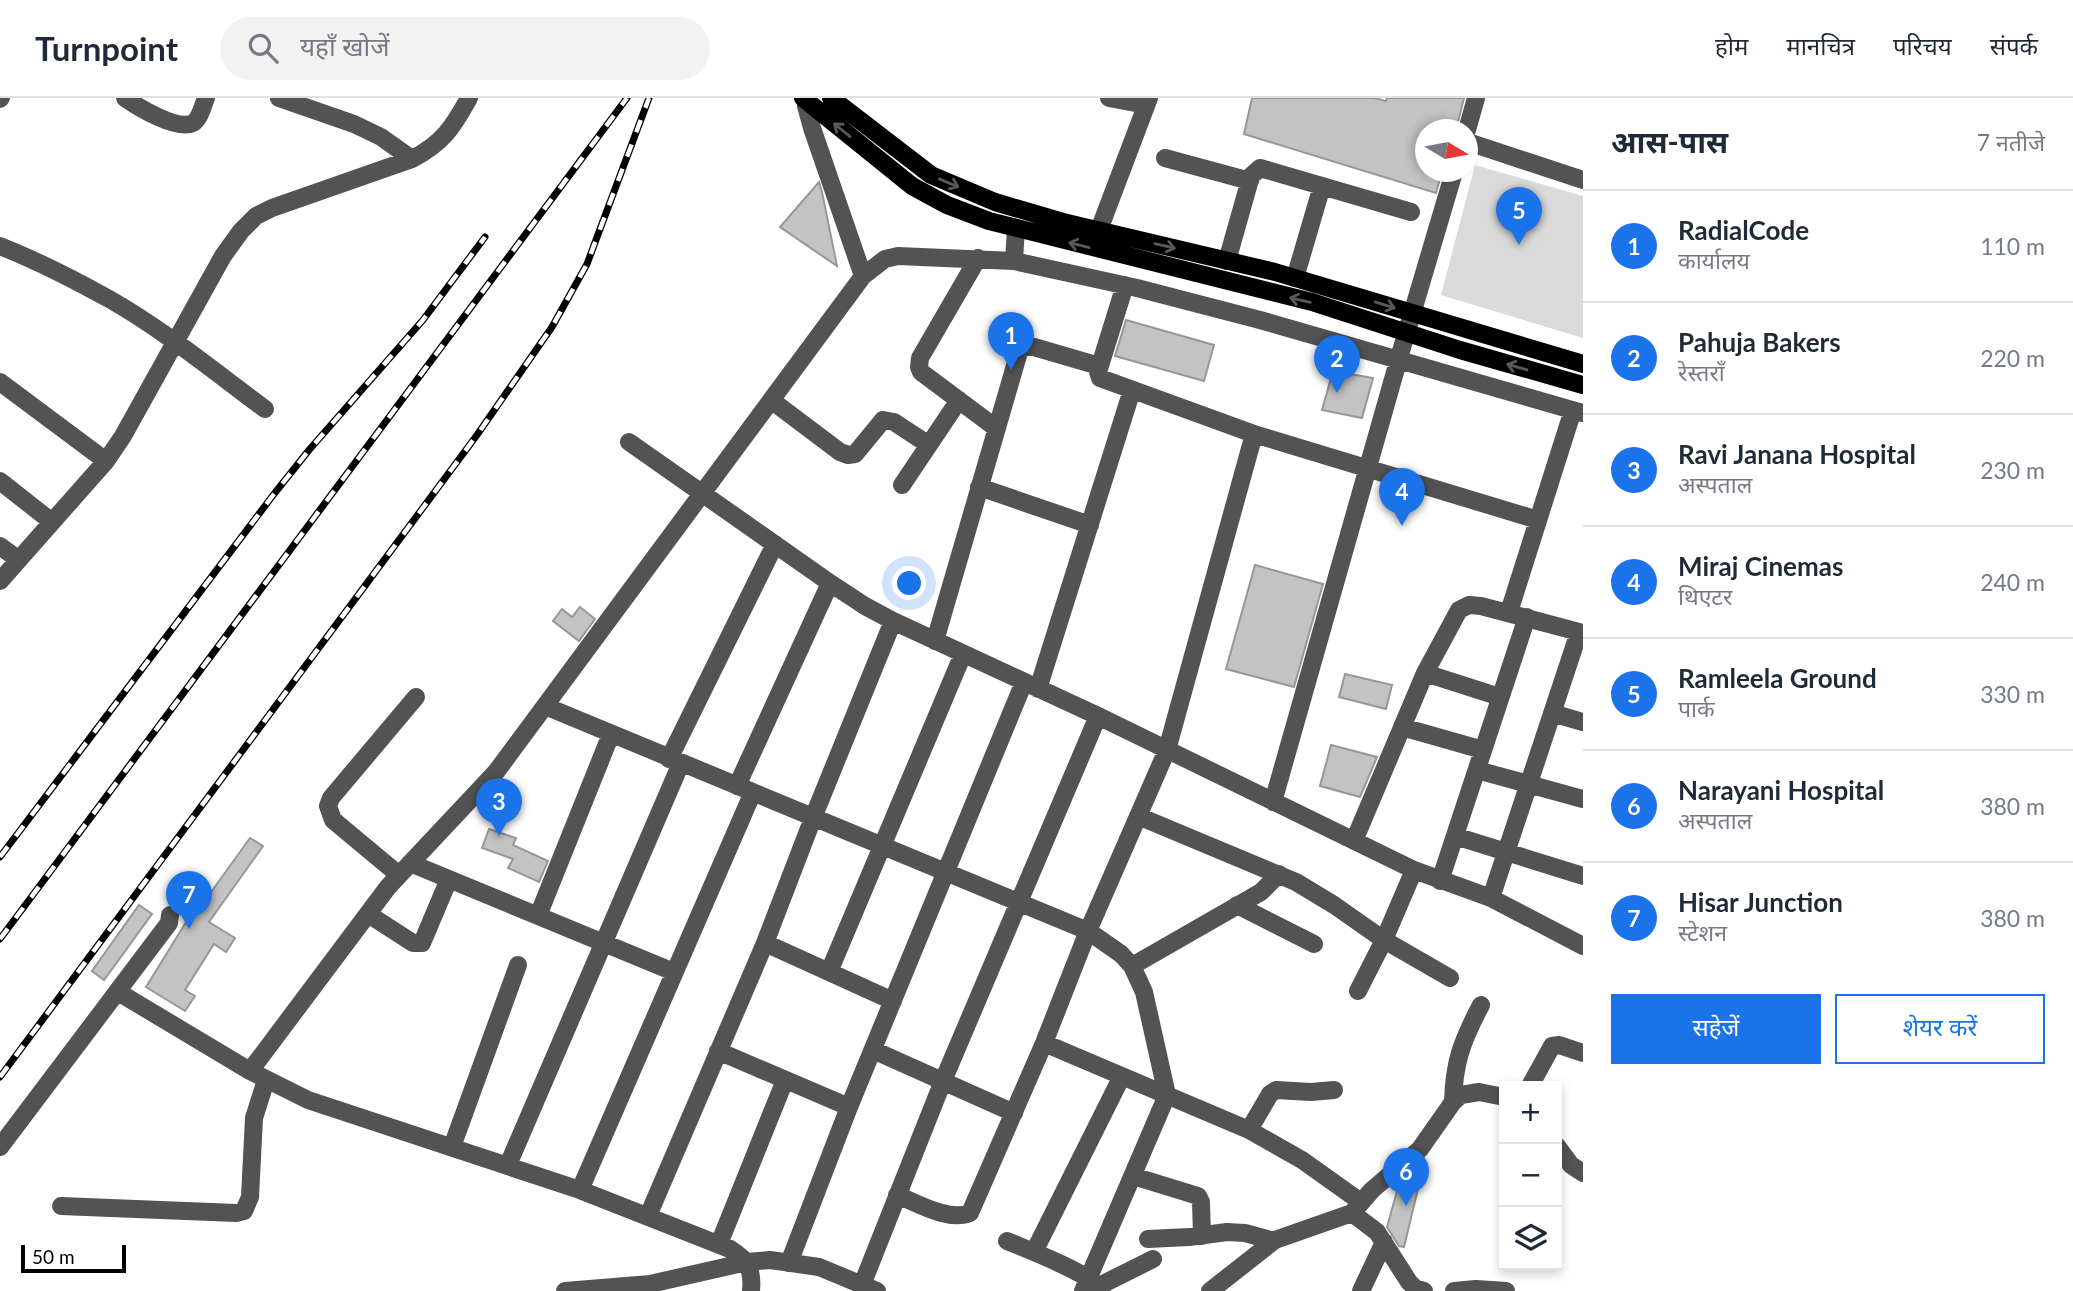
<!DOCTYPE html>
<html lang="hi">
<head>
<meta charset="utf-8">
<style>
  :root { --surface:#fff; --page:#f2f2f3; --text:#1f2937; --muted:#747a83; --line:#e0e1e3; --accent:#1a73e8 }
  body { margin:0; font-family:Lato,"Noto Sans Devanagari",sans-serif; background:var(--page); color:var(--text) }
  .controls { position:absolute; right:21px; bottom:21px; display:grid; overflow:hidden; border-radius:0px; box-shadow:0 4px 10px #0003 }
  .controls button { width:63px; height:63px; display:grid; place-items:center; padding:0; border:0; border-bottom:2px solid var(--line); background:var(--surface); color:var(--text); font:35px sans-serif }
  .compass { position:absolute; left:1415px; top:21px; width:63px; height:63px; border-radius:50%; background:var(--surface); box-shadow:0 4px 10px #0003; rotate:100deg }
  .scale { position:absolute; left:21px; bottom:18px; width:105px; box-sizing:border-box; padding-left:7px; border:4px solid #000; border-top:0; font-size:19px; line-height:24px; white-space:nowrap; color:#000; -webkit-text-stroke:5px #fff; paint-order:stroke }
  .you { position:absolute; left:910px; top:486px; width:24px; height:24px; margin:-18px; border:5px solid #fff; border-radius:50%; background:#1a73e8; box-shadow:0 0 0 10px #1a73e833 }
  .badge { display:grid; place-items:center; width:46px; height:46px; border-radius:50%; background:var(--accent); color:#fff; font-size:23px; font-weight:700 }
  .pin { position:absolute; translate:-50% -58px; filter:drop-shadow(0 2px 4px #0008) }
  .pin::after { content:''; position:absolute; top:37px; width:24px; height:21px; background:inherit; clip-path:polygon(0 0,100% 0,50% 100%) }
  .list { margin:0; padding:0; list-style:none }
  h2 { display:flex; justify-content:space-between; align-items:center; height:91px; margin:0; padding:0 28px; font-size:30px }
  h2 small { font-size:23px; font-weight:400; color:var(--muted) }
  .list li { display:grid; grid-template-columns:46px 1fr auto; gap:21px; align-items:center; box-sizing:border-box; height:112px; padding:0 28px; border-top:2px solid var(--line) }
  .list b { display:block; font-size:26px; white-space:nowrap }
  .list p { margin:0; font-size:23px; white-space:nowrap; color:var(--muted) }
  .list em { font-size:23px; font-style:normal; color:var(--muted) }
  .actions { display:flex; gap:14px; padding:21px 28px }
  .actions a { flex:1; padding:16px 0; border:2px solid var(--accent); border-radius:0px; text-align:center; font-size:24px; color:var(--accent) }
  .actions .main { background:var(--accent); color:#fff }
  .icon { flex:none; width:38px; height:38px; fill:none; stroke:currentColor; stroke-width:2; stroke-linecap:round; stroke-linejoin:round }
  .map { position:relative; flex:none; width:1583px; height:1193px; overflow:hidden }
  header { display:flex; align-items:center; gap:42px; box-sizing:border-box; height:98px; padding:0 35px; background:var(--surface); border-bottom:2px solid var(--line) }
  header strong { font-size:33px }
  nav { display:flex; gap:38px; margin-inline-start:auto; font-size:24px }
  .search { width:490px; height:63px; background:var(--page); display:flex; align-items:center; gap:18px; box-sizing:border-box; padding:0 24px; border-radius:38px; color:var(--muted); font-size:26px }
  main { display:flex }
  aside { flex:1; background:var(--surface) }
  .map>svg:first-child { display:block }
  .green { fill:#dadada }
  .building { fill:#c3c3c3; stroke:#979797; stroke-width:2 }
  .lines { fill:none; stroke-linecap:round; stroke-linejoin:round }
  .minor { stroke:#535353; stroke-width:18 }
  .major { stroke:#000; stroke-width:18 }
  .rail-casing { stroke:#000; stroke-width:7 }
  .rail { stroke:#fff; stroke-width:4.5; stroke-dasharray:13; stroke-linecap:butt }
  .oneway { stroke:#595959 }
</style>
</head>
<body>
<header>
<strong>Turnpoint</strong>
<div class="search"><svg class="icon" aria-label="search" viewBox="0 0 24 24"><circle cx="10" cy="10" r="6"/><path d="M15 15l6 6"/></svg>यहाँ खोजें</div>
<nav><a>होम</a><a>मानचित्र</a><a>परिचय</a><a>संपर्क</a></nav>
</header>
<main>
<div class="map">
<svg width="1583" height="1193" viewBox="0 0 1583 1193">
  <rect width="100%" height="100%" fill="#fff"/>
  <!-- green -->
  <path class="green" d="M 1475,67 L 1583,98 L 1583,240 L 1441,197 Z"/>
  <!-- building -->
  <path class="building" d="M 1252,0 L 1374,0 L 1386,3 L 1387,0 L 1464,0 L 1456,32 L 1425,32 L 1425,74 L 1442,74 L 1436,95 L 1244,36 Z
    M 819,84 L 822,94 L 837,168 L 780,129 Z
    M 1126,222 L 1214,247 L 1204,283 L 1115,258 Z
    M 1333,273 L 1373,280 L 1362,320 L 1322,312 Z
    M 1255,467 L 1323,486 L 1294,589 L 1226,571 Z
    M 580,509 L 595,521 L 579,543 L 553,523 L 562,511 L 572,519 Z
    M 1345,576 L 1392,587 L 1386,611 L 1339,599 Z
    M 1331,647 L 1377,659 L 1360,699 L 1320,688 Z
    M 489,731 L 516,740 L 513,747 L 548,763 L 539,784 L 508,770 L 513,761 L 482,750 Z
    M 250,740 L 263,748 L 209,824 L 235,840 L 226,854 L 214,846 L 185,892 L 195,898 L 185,913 L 146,889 L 193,813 L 196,815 Z
    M 139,807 L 152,816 L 104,882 L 92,873 Z
    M 1399,1086 L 1418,1091 L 1404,1149 L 1399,1148 L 1387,1129 Z"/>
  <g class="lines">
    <!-- minor -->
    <path class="minor" d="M 125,0 C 138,9 177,33 193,25 C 200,21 203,7 206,0
      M 279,0 L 354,26 L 381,39 L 412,61
      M 807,0 L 806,8 L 812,30 L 863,178
      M 1109,0 L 1146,7
      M 0,1 L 1,0
      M 1467,32 L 1476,0
      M 1468,44 L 1583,82
      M 1165,60 L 1250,83
      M 1016,130 L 1014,163 L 1137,190 L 1260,222 L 1583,315
      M 1099,132 L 1149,0
      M 0,148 C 38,163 75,182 111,202 C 165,233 215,274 265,311
      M 978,160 L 920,260 L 919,269 L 921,274 L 996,330
      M 1227,163 L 1251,78 L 1260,70 L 1411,114
      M 1295,180 L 1322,88
      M 1125,187 L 1098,274 L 1100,280 L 1254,336 L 1538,422
      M 0,284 L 106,363
      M 771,302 L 840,354 L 848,357 L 855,356 L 883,322 L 894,324 L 929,347
      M 629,344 L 830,485 L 865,508 L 893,523 L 1098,618 L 1414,772 L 1491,800 L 1583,848
      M 0,383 L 52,424
      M 902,387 L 959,302
      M 979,389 L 1090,427
      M 0,448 L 19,462
      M 0,483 L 106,363 L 123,338 L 223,158 L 241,133 L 256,118 L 272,110 L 412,61 C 443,45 453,29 469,0
      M 1509,514 L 1573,312
      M 935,543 L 1019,254 L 1023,249 L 1034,249 L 1099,268
      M 1425,575 L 1500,599
      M 1038,591 L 1132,292
      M 545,608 L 1088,833 L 1121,856 L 1132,868 L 1144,894 L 1167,997 L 1083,1193
      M 1552,615 L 1583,624
      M 1402,629 L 1483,652
      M 669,661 L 775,446
      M 1477,672 L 1583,701
      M 737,688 L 830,485
      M 1273,704 L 1399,260 L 1454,74
      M 1138,718 L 1296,784 L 1334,807 L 1384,842 L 1450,880
      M 1455,738 L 1583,778
      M 1354,743 L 1425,575 L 1459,512 L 1469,507 L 1481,508 L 1583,535
      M 410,765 L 674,874
      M 399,777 L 333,722 L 328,708 L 331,700 L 416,599
      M 1440,783 L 1527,519
      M 1491,800 L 1579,534
      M 1237,807 L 1314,846
      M 368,816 L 413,845 L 422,845 L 449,781
      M 538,818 L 611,636
      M 765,845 L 893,903
      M 1132,868 L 1261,794 L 1279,776
      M 829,874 L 963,556
      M 1358,893 L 1384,842 L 1414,772
      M 118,894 L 250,973 L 308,1002 L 580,1092 L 730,1151 C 748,1162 753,1172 751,1193
      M 1044,945 L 1249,1032 L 1302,1062 L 1361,1104
      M 873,952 L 1014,1015
      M 718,953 L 849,1009
      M 250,973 L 388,789 L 496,674 L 863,178 L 885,161 L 898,158 L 1014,163
      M 1530,988 L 1552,948 L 1559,947 L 1583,955
      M 1453,1004 C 1454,964 1462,943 1481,907
      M 1249,1032 L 1270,996 L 1276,992 L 1311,994 L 1334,992
      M 1557,1048 L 1571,1067 L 1583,1075
      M 0,1049 L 169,825 L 170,817
      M 452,1049 L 518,867
      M 508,1067 L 681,665
      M 1133,1078 L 1198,1098 L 1201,1104 L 1202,1138
      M 580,1092 L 753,694
      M 897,1097 C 917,1105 949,1124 970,1115 L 1044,945 L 1088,833 L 1167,652 L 1254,336
      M 61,1108 L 236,1115 L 244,1113 L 250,1099 L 254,1020 L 266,982
      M 1352,1115 L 1377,1134 L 1409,1184 L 1415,1190 L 1424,1193
      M 648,1118 L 765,845 L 813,720 L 893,523
      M 1148,1141 L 1189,1139 L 1227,1134 L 1245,1135 L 1274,1143
      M 1007,1143 C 1028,1152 1091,1175 1102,1193
      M 719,1146 L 785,982
      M 1034,1154 L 1122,978
      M 789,1165 L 849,1009 L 1024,584
      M 862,1187 L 943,983 L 1098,618
      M 1099,1188 L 1153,1161
      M 565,1193 L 650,1186 L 747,1164 L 770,1162 L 819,1169 L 877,1193
      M 1210,1193 L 1275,1142 L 1352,1115 L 1372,1092 L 1420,1051 L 1453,1004 L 1461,997 L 1479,994 L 1504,999
      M 1361,1193 L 1384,1144
      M 1454,1193 L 1476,1191 L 1506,1193"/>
    <!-- major -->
    <path class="major" d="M 803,0 L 912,88 L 947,107 L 989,123 L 1312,204 L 1460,252 L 1583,287
      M 831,0 L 931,77 L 995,104 L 1063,124 L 1275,174 L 1583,266"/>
    <!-- rail casing -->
    <g class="rail-casing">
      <path id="rail" d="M 0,759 L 274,396 L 309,352 L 423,222 L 485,139
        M 0,841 L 627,0
        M 0,979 L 477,337 L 552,229 L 587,166 L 649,0"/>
    </g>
    <!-- rail -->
    <use href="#rail" class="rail"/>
  </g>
  <!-- one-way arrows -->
  <defs><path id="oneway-shaft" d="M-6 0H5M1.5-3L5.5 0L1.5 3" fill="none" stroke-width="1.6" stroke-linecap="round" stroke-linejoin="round" transform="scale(1.75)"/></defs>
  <g class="oneway">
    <use href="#oneway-shaft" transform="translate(842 32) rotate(-141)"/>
    <use href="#oneway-shaft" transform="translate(949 85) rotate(23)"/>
    <use href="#oneway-shaft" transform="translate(1079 147) rotate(-166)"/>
    <use href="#oneway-shaft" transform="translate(1165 148) rotate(13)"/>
    <use href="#oneway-shaft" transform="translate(1300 202) rotate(-167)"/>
    <use href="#oneway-shaft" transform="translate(1385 207) rotate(17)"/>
    <use href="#oneway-shaft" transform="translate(1517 269) rotate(-164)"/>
  </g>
</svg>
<div class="controls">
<button>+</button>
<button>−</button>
<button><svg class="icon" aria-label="layers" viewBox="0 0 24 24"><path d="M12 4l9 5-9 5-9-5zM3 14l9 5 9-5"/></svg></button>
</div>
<svg class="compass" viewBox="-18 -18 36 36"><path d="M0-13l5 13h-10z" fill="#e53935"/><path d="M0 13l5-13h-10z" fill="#747a83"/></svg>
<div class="scale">50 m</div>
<div class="you"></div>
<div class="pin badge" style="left:1011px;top:272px">1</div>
<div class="pin badge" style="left:1337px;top:295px">2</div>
<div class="pin badge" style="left:499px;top:738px">3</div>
<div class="pin badge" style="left:1402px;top:428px">4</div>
<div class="pin badge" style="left:1519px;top:147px">5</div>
<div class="pin badge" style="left:1406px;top:1108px">6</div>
<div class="pin badge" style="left:189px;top:831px">7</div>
</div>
<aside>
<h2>आस-पास<small>7 नतीजे</small></h2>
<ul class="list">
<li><span class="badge">1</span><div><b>RadialCode</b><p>कार्यालय</p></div><em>110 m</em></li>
<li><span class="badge">2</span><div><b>Pahuja Bakers</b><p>रेस्तराँ</p></div><em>220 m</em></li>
<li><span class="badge">3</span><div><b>Ravi Janana Hospital</b><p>अस्पताल</p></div><em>230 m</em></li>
<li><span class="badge">4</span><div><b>Miraj Cinemas</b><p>थिएटर</p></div><em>240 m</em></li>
<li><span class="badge">5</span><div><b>Ramleela Ground</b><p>पार्क</p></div><em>330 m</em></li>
<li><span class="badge">6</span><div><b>Narayani Hospital</b><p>अस्पताल</p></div><em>380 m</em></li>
<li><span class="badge">7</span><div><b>Hisar Junction</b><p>स्टेशन</p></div><em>380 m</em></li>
</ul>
<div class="actions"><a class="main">सहेजें</a><a>शेयर करें</a></div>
</aside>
</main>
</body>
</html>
